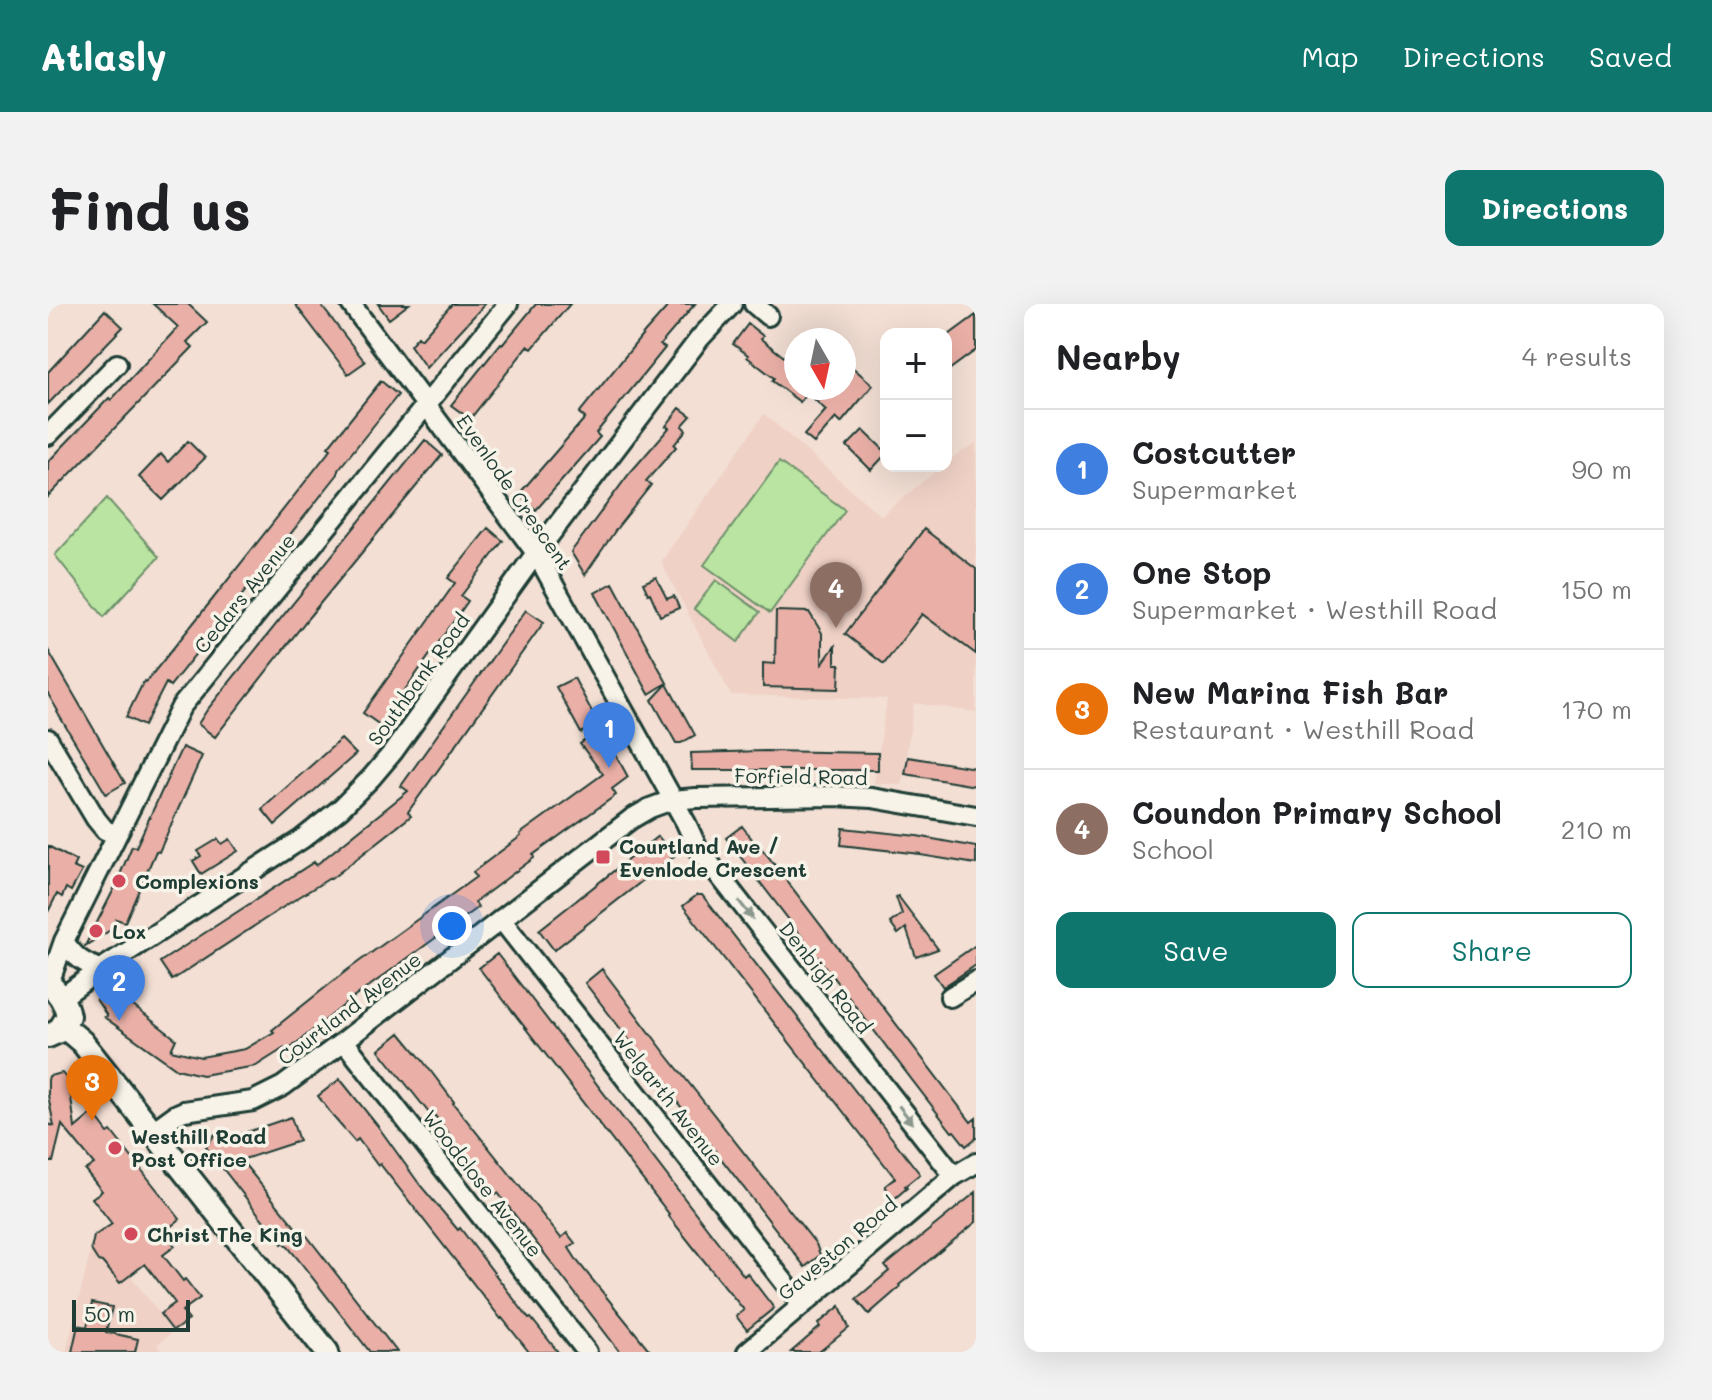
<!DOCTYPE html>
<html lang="en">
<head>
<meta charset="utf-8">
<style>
  :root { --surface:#fff; --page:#f2f2f2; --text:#202124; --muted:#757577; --line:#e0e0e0; --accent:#0f766e }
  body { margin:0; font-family:Mali,sans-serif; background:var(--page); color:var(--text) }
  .controls { position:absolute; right:24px; top:24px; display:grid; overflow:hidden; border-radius:16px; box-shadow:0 8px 32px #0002 }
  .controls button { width:72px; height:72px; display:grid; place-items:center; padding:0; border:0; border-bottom:2px solid var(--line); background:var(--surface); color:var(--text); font:40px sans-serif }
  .compass { position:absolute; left:736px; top:24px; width:72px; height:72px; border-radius:50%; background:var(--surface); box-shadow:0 8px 32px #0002; rotate:171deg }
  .scale { position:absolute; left:24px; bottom:20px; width:118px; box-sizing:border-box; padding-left:8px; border:4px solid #1f3d34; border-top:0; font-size:22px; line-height:28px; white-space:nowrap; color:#1f3d34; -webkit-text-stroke:6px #f7f3e8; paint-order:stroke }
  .you { position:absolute; left:404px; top:622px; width:28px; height:28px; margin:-20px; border:6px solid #fff; border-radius:50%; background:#1a73e8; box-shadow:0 0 0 12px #1a73e833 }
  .badge { display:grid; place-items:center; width:52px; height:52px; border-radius:50%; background:var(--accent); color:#fff; font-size:26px; font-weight:700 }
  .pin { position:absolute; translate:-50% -66px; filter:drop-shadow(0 2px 4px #0008) }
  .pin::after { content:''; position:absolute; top:42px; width:28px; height:24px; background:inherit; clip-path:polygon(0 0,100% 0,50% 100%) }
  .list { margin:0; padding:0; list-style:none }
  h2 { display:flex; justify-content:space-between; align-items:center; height:104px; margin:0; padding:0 32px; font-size:34px }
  h2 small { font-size:26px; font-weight:400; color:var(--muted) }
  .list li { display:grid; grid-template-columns:52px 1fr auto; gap:24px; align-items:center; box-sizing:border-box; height:120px; padding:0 32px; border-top:2px solid var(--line) }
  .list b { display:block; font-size:30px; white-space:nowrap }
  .list p { margin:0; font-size:26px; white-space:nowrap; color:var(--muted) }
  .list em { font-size:26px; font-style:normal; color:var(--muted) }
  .actions { display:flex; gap:16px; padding:24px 32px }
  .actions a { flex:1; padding:18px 0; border:2px solid var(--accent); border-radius:16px; text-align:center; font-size:28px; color:var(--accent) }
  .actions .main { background:var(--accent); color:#fff }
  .map { position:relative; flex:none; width:928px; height:1048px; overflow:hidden; border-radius:16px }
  header { display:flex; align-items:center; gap:48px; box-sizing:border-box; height:112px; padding:0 40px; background:var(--accent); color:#fff }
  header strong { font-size:38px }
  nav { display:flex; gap:44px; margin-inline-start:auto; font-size:28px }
  .intro { display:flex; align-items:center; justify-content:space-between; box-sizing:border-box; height:192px; padding:0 48px }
  h1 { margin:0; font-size:56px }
  .button { padding:20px 36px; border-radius:16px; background:var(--accent); color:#fff; font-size:28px; font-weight:700 }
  main { display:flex; gap:48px; padding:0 48px }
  aside { flex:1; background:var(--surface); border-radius:16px; box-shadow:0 8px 32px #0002 }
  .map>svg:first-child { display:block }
  .built { fill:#f0d1c6 }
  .green { fill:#bae4a1; stroke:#6c906a; stroke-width:2 }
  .building { fill:#eab0a7; stroke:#1f3d34; stroke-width:2 }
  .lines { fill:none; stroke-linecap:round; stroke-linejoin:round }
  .minor-casing { stroke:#1f3d34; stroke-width:24 }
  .tertiary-casing { stroke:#1f3d34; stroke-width:28 }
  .minor { stroke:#f7f3e8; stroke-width:18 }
  .tertiary { stroke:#f7f3e8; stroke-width:22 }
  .oneway { fill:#8b988e }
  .poi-dot { fill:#d1495b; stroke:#f7f3e8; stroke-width:3 }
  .labels { text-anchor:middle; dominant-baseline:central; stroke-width:7; stroke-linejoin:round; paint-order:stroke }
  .street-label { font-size:20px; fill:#1f3d34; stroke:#f7f3e8 }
  .poi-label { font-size:20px; font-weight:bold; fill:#1f3d34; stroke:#f7f3e8; text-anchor:start }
</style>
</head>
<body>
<header>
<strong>Atlasly</strong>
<nav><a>Map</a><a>Directions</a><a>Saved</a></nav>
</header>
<div class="intro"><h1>Find us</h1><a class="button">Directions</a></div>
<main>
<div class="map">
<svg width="928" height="1048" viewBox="0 0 928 1048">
  <rect width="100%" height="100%" fill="#f3dfd4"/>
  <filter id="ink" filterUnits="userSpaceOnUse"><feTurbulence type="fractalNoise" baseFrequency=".0125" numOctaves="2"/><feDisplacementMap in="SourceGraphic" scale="16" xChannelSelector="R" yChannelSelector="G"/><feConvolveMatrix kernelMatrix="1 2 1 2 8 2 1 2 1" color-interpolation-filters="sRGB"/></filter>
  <g filter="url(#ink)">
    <!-- built -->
    <path class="built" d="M 716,110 L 833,212 L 894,162 L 898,162 L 898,159 L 908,151 L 928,139 L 928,408 L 866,399 L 854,481 L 826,479 L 839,395 L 683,391 L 613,258 Z
      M 43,946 L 50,957 L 54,958 L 72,979 L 82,971 L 125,1027 L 109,1041 L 114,1048 L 18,1048 Z"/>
    <!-- green -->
    <path class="green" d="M 731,158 L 797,206 L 722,309 L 656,261 Z
      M 59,194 L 111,253 L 56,313 L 7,251 Z
      M 668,276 L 712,308 L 690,338 L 646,305 Z"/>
    <!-- building -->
    <path class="building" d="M 105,0 L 140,0 L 159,18 L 139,38 L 145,43 L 0,193 L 0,158 L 61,94 L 63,96 L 130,23 Z
      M 247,0 L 272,0 L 317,58 L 300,70 Z
      M 330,0 L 361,0 L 341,15 Z
      M 404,0 L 437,0 L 378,64 L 362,41 L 370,32 L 373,35 Z
      M 488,0 L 522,0 L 484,45 L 480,42 L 422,115 L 403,101 L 453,39 L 455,40 Z
      M 622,0 L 647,0 L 612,41 L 617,44 L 548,129 L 552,133 L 488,206 L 471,190 L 537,114 L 531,109 L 597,28 Z
      M 57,6 L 75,23 L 0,100 L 0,68 Z
      M 928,11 L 928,46 L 898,68 L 898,33 Z
      M 700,20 L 715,32 L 713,35 L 740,56 L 738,58 L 748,66 L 748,84 L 796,84 L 796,56 L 825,81 L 793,119 L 788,114 L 766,139 L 756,131 L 778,106 L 759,89 L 752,98 L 724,77 L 726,74 L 699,53 L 700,51 L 685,40 Z
      M 333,77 L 350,91 L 290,166 L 290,170 L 122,382 L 118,379 L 96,422 L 78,413 L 96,377 L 98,378 L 164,296 L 283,145 L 280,143 Z
      M 632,104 L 643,112 L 634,122 L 638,126 L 626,141 L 628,143 L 598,177 L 603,181 L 569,224 L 537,271 L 523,248 L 581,170 L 621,124 L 618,122 Z
      M 815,126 L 838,148 L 838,150 L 823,166 L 799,142 Z
      M 377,136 L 394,151 L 261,313 L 167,433 L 150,420 L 159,406 Z
      M 140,137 L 157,154 L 115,196 L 91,173 L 113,150 L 120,158 Z
      M 440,224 L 455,237 L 413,292 L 420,297 L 332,421 L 315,409 L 407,279 L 400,274 Z
      M 876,225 L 928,265 L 928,350 L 874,310 L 836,360 L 797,330 Z
      M 608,273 L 619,295 L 626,292 L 631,304 L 612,312 L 602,289 L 600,290 L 595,279 Z
      M 565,279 L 619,379 L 601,390 L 547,289 Z
      M 478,306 L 496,318 L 360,508 L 363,512 L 283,575 L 282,574 L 243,598 L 124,676 L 112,658 L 266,558 L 268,561 L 360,487 L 353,482 Z
      M 728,307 L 761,308 L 774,329 L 774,360 L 787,342 L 787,360 L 792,360 L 791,385 L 715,383 L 715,359 L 727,360 Z
      M 0,346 L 77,479 L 58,490 L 9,408 L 10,407 L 0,390 Z
      M 526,374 L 550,419 L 533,429 L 508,383 Z
      M 619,380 L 647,431 L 633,439 L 628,439 L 604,396 Z
      M 544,431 L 557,448 L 563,442 L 580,473 L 564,485 L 568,491 L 485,551 L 486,554 L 427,598 L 430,603 L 305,694 L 240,746 L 238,743 L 208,762 L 154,771 L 129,765 L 56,713 L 59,712 L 48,695 L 79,676 L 87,689 L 76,695 L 128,735 L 123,746 L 153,753 L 197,745 L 226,728 L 224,726 L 298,667 L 428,573 L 425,568 L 473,532 L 472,530 L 555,470 L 532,440 Z
      M 293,435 L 308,450 L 227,521 L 214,505 Z
      M 134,443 L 154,452 L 111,548 L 108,547 L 77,618 L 68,615 L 64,625 L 37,642 L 66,585 L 84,542 L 88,543 Z
      M 717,447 L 830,449 L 830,466 L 644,466 L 643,449 Z
      M 860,453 L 928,464 L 928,482 L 857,470 Z
      M 694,522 L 711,544 L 712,543 L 719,551 L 923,818 L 928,814 L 928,834 L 918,842 L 906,827 L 904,828 L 678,534 Z
      M 795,524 L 869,532 L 928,543 L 928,560 L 872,551 L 872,550 L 793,541 Z
      M 610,532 L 626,552 L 506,646 L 491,626 Z
      M 170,535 L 174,540 L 182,535 L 190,547 L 153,570 L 145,557 L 153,552 L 150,547 Z
      M 0,542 L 28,557 L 25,563 L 34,567 L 23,587 L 18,584 L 14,593 L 9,590 L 0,608 Z
      M 649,591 L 654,591 L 872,870 L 857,882 L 859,884 L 846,895 L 837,882 L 847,874 L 635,602 Z
      M 850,592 L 890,645 L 868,653 L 858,624 L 850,630 L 842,619 L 854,610 L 848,593 Z
      M 928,641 L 928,661 L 895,683 L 886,670 Z
      M 449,650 L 696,972 L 699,969 L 726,1004 L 699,1026 L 688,1012 L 696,1006 L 653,953 L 620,911 L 621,910 L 431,664 Z
      M 554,665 L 618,750 L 768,940 L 772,951 L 757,963 L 537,679 Z
      M 352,729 L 372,753 L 406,798 L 405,799 L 513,934 L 519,929 L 527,939 L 521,944 L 530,958 L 603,1048 L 572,1048 L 450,889 L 448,890 L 387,812 L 385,814 L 331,746 Z
      M 14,769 L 21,778 L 27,824 L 45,809 L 60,829 L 63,827 L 132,915 L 116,928 L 127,942 L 115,951 L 135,977 L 137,975 L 152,994 L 134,1007 L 141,1016 L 125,1027 L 112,1010 L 127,999 L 97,960 L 72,979 L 54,958 L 50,957 L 43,946 L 46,932 L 64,920 L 44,894 L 54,887 L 37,866 L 46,860 L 14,821 L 5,858 L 0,858 L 0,820 L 6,822 L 0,791 L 0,776 L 1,772 Z
      M 292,775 L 329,821 L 372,881 L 410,926 L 412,924 L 481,1015 L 483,1014 L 510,1048 L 481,1048 L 454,1014 L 453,1015 L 332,860 L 330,862 L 310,835 L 307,838 L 288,816 L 270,792 Z
      M 243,813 L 251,837 L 193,856 L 256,934 L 259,932 L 349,1048 L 322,1048 L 250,955 L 236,938 L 234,940 L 158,843 L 167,830 L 187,832 Z
      M 928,888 L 928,918 L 851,981 L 852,983 L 821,1010 L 808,995 L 841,967 L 837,962 Z
      M 44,999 L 64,1003 L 58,1028 L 90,1035 L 87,1048 L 24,1048 L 30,1021 L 39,1023 Z
      M 792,1002 L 801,1024 L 771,1048 L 743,1048 L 772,1023 L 770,1020 Z"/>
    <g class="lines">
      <!-- minor casing -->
      <g class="minor-casing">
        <path id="minor" d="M 303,0 L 488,249 L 638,519 L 649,543 L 906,872
          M 706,0 L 720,12
          M 0,131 L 69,60
          M 0,435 L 48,515 L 57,526 L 69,531
          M 453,615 L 754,1001
          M 16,637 C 26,653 36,660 53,665
          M 1,680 L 16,637 L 133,403 L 460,0
          M 902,693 L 928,677
          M 13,694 L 53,665 L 254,535 L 293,504 L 323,474 L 345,448 L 488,249 L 652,34 L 684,0
          M 296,737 L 539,1048
          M 105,827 L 127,811 L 136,807 L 205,797 L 235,782 L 296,737 L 583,515 L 602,504 L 624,496 L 648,494 L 787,492 L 824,494 L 928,512
          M 699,1048 L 906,872 L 928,859"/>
      </g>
      <!-- tertiary casing -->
      <g class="tertiary-casing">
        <path id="tertiary" d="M 0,680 C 10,687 18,699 20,712 L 11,727 L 0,732
          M 15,722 L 34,738 L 279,1048"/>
      </g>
      <!-- minor -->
      <use href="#minor" class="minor"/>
      <!-- tertiary -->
      <use href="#tertiary" class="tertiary"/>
    </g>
    <!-- one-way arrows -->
    <defs><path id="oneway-solid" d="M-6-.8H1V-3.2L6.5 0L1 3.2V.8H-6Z" transform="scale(2)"/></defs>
    <g class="oneway">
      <use href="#oneway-solid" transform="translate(698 606) rotate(52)"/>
      <use href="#oneway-solid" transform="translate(858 811) rotate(52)"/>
    </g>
  </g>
  <!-- markers -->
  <g class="poi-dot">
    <rect x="547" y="545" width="16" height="16" rx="4"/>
    <circle cx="71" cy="577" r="8"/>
    <circle cx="48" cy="627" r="8"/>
    <circle cx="67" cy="844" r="8"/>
    <circle cx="83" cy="930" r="8"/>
  </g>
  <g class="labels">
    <!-- street labels -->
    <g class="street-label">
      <text transform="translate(467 188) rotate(55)">Evenlode Crescent</text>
      <text transform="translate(196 289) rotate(-51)">Cedars Avenue</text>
      <text transform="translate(370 375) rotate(-54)">Southbank Road</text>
      <text transform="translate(753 472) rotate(1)">Forfield Road</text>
      <text transform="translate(778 673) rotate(52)">Denbigh Road</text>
      <text transform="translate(301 704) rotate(-37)">Courtland Avenue</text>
      <text transform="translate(621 794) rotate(52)">Welgarth Avenue</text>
      <text transform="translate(435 879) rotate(52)">Woodclose Avenue</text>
      <text transform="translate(789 944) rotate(-40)">Gaveston Road</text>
    </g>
    <!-- poi labels -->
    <g class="poi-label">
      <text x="571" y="542">Courtland Ave /<tspan x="571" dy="23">Evenlode Crescent</tspan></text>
      <text x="87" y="577">Complexions</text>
      <text x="64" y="627">Lox</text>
      <text x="83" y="832">Westhill Road<tspan x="83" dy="23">Post Office</tspan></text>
      <text x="99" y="930">Christ The King</text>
    </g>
  </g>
</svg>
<div class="controls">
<button>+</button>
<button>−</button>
</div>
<svg class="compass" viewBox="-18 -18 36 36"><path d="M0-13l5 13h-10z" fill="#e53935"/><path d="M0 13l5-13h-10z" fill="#757577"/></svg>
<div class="scale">50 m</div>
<div class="you"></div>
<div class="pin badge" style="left:561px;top:464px;background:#3f7fe0">1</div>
<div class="pin badge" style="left:71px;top:717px;background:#3f7fe0">2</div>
<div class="pin badge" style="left:44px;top:817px;background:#e8710a">3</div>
<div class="pin badge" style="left:788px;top:324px;background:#8d6e63">4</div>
</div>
<aside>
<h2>Nearby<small>4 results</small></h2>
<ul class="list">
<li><span class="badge" style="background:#3f7fe0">1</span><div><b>Costcutter</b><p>Supermarket</p></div><em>90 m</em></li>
<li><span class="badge" style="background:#3f7fe0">2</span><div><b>One Stop</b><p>Supermarket · Westhill Road</p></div><em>150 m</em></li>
<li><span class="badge" style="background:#e8710a">3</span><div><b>New Marina Fish Bar</b><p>Restaurant · Westhill Road</p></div><em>170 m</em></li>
<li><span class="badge" style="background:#8d6e63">4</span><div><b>Coundon Primary School</b><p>School</p></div><em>210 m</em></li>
</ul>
<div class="actions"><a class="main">Save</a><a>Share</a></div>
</aside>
</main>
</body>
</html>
